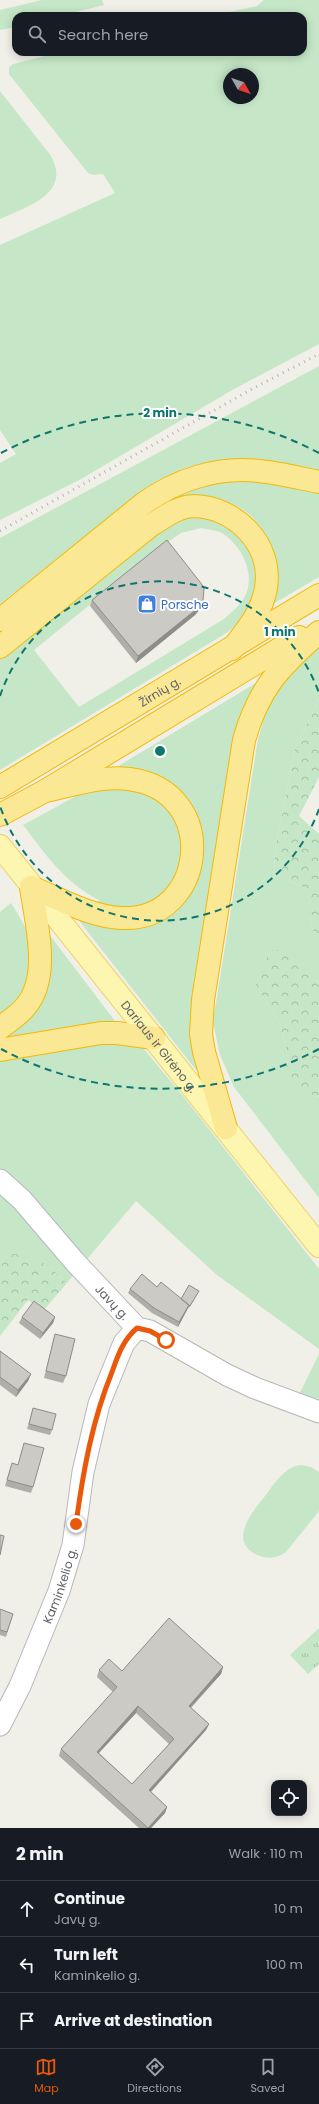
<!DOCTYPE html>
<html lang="en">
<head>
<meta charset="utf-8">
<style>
  :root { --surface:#171b24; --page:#20242c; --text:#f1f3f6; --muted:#9ea1a6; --line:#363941; --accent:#ea580c }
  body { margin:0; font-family:Poppins,sans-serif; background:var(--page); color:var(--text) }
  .controls { position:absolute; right:12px; bottom:12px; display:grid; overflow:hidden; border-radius:8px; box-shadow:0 2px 10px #0003 }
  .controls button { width:36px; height:36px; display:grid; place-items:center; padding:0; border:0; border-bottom:1px solid var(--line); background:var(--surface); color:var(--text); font:20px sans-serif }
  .compass { position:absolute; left:223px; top:68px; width:36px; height:36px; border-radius:50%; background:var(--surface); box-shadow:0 2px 10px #0003; rotate:130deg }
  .stop { position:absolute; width:12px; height:12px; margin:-9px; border:3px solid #ea580c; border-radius:50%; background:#fff }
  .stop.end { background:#ea580c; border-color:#fff; box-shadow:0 1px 4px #0008 }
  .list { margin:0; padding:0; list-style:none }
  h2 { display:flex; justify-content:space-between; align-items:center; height:52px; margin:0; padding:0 16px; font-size:17px }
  h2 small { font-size:13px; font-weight:400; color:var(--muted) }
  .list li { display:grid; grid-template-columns:26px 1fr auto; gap:12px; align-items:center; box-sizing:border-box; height:56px; padding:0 16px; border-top:1px solid var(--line) }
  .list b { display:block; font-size:15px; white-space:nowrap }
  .list p { margin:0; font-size:13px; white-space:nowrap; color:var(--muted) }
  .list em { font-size:13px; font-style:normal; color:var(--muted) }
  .icon { flex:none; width:22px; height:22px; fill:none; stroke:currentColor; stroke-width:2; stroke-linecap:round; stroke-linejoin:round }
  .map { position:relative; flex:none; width:319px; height:1828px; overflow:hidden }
  .search { position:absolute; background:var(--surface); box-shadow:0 2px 10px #0003; left:12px; right:12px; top:12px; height:44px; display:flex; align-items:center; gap:10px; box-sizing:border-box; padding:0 14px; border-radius:12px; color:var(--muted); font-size:15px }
  .sheet { height:220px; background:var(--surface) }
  nav { display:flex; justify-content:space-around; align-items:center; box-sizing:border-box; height:56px; border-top:1px solid var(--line); background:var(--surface); font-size:11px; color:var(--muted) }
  nav a { display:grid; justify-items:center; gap:2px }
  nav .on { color:var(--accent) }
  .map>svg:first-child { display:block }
  .grass { fill:#c5e7c7; fill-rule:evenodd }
  .forest { fill:url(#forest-crowns) }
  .park { fill:url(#park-tufts) }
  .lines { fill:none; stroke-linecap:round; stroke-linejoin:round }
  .minor-casing { stroke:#b5b7bb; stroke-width:23 }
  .major-casing { stroke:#efd162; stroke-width:24 }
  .highway-casing { stroke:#f3b905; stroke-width:24 }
  .minor { stroke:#fff; stroke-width:21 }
  .major { stroke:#fdf6b0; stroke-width:22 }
  .highway { stroke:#fbe894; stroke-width:22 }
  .rail { stroke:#b6b6b7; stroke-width:3; stroke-dasharray:1 5; stroke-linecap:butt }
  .wall { fill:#afaea9; fill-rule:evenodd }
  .shaded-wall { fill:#8f8d89 }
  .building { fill:#cccac4; stroke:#8f8d89; fill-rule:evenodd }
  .route { stroke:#ea580c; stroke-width:5 }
  .ring { fill:none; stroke:#0f766e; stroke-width:2; stroke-dasharray:7 5 }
  .labels { text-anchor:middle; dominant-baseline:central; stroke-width:4; stroke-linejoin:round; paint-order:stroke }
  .shop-label { font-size:12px; fill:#366cbe; stroke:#fff; text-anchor:start }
  .street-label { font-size:12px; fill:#5f6267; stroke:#fff }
  .centre { fill:#0f766e; stroke:#fff; stroke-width:2 }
  .ring-label { font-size:12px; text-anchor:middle; font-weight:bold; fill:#0f766e; stroke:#fff; stroke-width:4; stroke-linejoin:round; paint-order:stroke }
</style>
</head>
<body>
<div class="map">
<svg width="319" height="1828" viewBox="0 0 319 1828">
  <defs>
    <pattern id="forest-crowns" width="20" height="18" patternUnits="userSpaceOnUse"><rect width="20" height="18" fill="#c5e7c7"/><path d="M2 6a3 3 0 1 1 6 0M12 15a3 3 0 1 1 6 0" fill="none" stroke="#a3bfa5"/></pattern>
    <pattern id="park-tufts" width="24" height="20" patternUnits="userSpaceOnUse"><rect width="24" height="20" fill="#c5e7c7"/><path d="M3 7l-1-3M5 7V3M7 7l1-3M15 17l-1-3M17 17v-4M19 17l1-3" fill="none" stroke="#a3bfa5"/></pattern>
  </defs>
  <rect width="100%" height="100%" fill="#f0efe8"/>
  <!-- grass -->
  <path class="grass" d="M 42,0 L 102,0 L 104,5 L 59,16 L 16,16 L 16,27 L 0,30 L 0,10 Z
    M 264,0 L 319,0 L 319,344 L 234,389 L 81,479 L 0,520 L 0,463 L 16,454 L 0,430 L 0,245 L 115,193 L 103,174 L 94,175 L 88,173 L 9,74 L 9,67 L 13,64 L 61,52 L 303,52 L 303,16 L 211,16 L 257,6 ZM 229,74 L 253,74 L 253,98 L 229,98 Z
    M 0,91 L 51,156 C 72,194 26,207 0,219 Z
    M 319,366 L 319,471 C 279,466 237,456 197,465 C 178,469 161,479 144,489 L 0,604 L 0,538 Z
    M 247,480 L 319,491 L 319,577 L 273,604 C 287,564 264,506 216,499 C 207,498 174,500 165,504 C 157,507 150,511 143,515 L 159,501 L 209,483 Z
    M 189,516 L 205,517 L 234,529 L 254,556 L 257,573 L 255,599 L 239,623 L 228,632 L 0,770 L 0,656 L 155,531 ZM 201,528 C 207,529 214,530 220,532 C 242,544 259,578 242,601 C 237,608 230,613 224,619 L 79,707 L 34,650 L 161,547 L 181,533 Z
    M 319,646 L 319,699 L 295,749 L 275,851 L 274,873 C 278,875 281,879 285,880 C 291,883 300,883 305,889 C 315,900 304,928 319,936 L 319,984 L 316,980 L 256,985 L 279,1023 L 286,1047 L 289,1071 L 316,1097 L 319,1096 L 319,1198 L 234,1087 L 220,1055 L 213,1022 L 258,739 L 264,719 L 260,711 L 270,691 Z
    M 256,683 L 249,699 L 199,1068 L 196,1070 L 73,913 C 107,926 115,932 152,922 L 201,843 L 200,824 L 191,806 L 177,791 L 115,768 Z
    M 114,785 L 153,794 L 181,823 L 182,865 L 159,899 L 133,910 L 96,906 L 99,900 C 65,883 46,855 23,825 L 78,795 Z
    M 11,903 C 18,914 26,927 30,939 C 38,968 22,999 0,1017 L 0,912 Z
    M 45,929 L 115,1021 L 66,1028 L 0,1041 L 0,1037 L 14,1029 Z
    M 129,1041 L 143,1048 L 183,1096 L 319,1269 L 319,1349 L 217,1275 L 136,1201 L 67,1283 L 49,1266 L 0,1254 L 0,1058 L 91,1042 Z
    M 319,1354 L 319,1423 L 291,1411 Z
    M 301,1465 L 311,1467 L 319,1472 L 319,1511 L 286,1552 C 278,1558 269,1559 260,1556 C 226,1543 252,1512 265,1496 C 275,1483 284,1467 301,1465 Z"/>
  <!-- forest -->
  <path class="forest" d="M 319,699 L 319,777 L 299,816 L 319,834 L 319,936 C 304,928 315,901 305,889 C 300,883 291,883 285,880 C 281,879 278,876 274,873 L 275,851 L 295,749 Z
    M 273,950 L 287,951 L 298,958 L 319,984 L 319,1096 L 316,1097 L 299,1088 L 288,1071 L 286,1047 L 279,1023 L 256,985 L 259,968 Z
    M 0,1254 L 24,1254 L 49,1266 L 67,1283 L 43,1311 L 28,1300 L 0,1336 Z"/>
  <!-- park -->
  <path class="park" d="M 319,1628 L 319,1664 L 308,1674 L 290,1655 Z"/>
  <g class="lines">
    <!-- minor casing -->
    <g class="minor-casing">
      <g id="minor">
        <path id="s1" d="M 0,1180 L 22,1200 L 75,1262 L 137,1328 L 150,1331 L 227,1375 L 255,1388 L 319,1412"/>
        <path id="s2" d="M 0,1725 L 20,1686 L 59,1591 L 73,1545 L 83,1472 L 99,1404 L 124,1343 L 137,1328"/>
      </g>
    </g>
    <!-- major casing -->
    <g class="major-casing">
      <g id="major">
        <path id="s3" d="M 0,846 L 319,1246"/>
      </g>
    </g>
    <!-- highway casing -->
    <g class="highway-casing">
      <g id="highway">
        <path d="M 0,620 L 143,504 C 176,480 217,466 259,471 C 279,473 299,478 319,482"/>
        <path d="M 0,647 L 150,526 C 163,518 178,506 194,506 C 236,507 273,545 266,588 C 262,612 247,630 232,649"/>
        <path id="s4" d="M 0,787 L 319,595"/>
        <path d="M 0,815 L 45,791 L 299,637"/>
        <path d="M 31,887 C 60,899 91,917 122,918 C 206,922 222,791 129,779 C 102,775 71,786 45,791"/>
        <path d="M 0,1028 C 9,1021 19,1015 26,1006 C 51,976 36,923 31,887"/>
        <path d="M 0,1050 L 101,1033 L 117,1033 L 154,1038"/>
        <path d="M 226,1128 L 204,1052 L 201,1034 L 203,1000 L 244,740 C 259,687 280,667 319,632"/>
      </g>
    </g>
    <!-- minor -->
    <use href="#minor" class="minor"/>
    <!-- major -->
    <use href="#major" class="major"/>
    <!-- highway -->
    <use href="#highway" class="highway"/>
    <!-- rail -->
    <path class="rail" d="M 0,531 L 252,389 L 319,354"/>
  </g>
  <!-- wall -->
  <path class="wall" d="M 92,600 L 203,601 L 201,608 L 195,615 L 136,663 L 90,606 Z
    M 157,1287 L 181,1299 L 198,1293 L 189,1308 L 188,1308 L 178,1327 L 152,1313 L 128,1293 L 130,1289 Z
    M 22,1317 L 55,1317 L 53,1323 L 40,1339 L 19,1323 Z
    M 55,1334 L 66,1376 L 63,1383 L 44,1378 L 53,1341 Z
    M 0,1351 L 31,1374 L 28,1381 L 16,1397 L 0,1385 Z
    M 33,1408 L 52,1430 L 50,1435 L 27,1429 Z
    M 24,1443 L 33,1487 L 31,1493 L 5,1486 L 12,1463 L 18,1465 Z
    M 0,1609 L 13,1614 L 6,1637 L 0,1635 Z
    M 223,1667 L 221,1674 L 191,1708 L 209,1724 L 206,1730 L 151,1792 L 167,1807 L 165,1813 L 151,1828 L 139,1828 L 59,1756 L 61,1749 L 113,1692 L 97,1677 L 99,1670 L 122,1671 ZM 136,1713 L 169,1744 L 132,1784 L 99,1753 Z"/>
  <!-- shaded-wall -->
  <path class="shaded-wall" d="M 203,601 L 201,608 L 195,615 L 136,663 L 138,656 Z
    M 189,1305 L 187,1310 L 178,1327 L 179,1322 Z
    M 55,1317 L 53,1323 L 40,1339 L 43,1333 Z
    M 31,1374 L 28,1381 L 16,1397 L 18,1390 Z
    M 223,1667 L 221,1674 L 186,1712 L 189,1706 Z
    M 138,1706 L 136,1713 L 94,1758 L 97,1752 Z
    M 209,1724 L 206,1730 L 146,1797 L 149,1790 Z
    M 167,1807 L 165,1813 L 151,1828 L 148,1828 Z"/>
  <!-- building -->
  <path class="building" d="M 167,540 L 200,582 L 204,588 L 203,601 L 198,608 L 138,656 L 92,600 Z
    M 142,1274 L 157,1287 L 161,1282 L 189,1305 L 179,1322 L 154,1308 L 130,1289 Z
    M 189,1285 L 199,1291 L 190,1306 L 181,1299 Z
    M 34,1301 L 55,1317 L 43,1333 L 22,1317 Z
    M 55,1334 L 75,1339 L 66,1376 L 46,1371 Z
    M 0,1351 L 31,1374 L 18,1390 L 0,1377 Z
    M 33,1408 L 56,1414 L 52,1430 L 29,1424 Z
    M 24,1443 L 44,1448 L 33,1487 L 7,1480 L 12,1463 L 18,1465 Z
    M 0,1535 L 4,1536 L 0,1555 Z
    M 0,1609 L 13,1614 L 7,1632 L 0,1630 Z
    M 169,1618 L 223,1667 L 189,1706 L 209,1724 L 149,1790 L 167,1807 L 148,1828 L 61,1749 L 117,1687 L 99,1670 L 109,1659 L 122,1671 ZM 138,1706 L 174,1739 L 132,1784 L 97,1752 Z"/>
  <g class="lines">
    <!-- route -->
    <path class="route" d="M 76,1524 C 83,1472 92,1421 112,1372 C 118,1355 123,1340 137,1328 L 150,1331 L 166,1340"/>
  </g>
  <!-- distance rings -->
  <g class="ring">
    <path d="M319 809A169 169 0 0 1 0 806M0 696A169 169 0 0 1 319 693"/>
    <path d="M319 1049A338 338 0 0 1 1 1049M1 453A338 338 0 0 1 319 453"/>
  </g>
  <!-- icons -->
  <defs>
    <g id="shop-square" transform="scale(1)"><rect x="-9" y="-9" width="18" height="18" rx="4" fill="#3f7fe0" stroke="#fff"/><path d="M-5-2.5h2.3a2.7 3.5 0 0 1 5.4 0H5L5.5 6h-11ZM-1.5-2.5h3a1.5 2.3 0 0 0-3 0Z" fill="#fff"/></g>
  </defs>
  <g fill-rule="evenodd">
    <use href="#shop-square" x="147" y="604"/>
  </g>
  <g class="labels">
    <!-- shop labels -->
    <g class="shop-label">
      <text x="161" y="604">Porsche</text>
    </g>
    <!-- street labels -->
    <g class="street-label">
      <text stroke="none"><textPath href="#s4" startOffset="186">Žirnių g.</textPath></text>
      <text stroke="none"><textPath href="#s3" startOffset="256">Dariaus ir Girėno g.</textPath></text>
      <text stroke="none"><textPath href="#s1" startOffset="166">Javų g.</textPath></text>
      <text stroke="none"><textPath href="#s2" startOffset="152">Kaminkelio g.</textPath></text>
    </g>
  </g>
  <circle cx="160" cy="751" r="6" class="centre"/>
  <g class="ring-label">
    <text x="160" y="417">2 min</text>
    <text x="280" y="636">1 min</text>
  </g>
</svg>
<div class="controls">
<button><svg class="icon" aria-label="locate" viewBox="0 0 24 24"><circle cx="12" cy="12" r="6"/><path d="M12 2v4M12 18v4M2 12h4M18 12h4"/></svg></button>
</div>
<svg class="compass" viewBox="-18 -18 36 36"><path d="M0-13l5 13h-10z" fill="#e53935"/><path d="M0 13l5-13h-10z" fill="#9ea1a6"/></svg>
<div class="stop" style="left:166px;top:1340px"></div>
<div class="stop end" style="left:76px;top:1524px"></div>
<div class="search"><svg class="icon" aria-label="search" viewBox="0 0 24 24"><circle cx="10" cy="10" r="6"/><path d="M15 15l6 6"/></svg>Search here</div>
</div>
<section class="sheet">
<h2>2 min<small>Walk · 110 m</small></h2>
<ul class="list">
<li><svg class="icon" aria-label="ahead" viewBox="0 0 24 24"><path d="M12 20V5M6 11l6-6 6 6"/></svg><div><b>Continue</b><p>Javų g.</p></div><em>10 m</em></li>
<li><svg class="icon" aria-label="left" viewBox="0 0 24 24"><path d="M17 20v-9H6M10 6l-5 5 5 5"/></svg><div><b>Turn left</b><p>Kaminkelio g.</p></div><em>100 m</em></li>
<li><svg class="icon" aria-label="arrive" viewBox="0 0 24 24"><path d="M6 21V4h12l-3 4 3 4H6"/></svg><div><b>Arrive at destination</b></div></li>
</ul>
</section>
<nav>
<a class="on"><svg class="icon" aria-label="map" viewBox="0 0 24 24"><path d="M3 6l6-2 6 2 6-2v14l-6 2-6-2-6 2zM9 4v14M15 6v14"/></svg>Map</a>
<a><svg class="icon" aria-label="directions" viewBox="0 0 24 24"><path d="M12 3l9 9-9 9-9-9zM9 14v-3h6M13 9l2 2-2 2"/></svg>Directions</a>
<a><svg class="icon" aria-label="saved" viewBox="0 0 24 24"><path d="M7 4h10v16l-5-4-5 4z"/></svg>Saved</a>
</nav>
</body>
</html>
